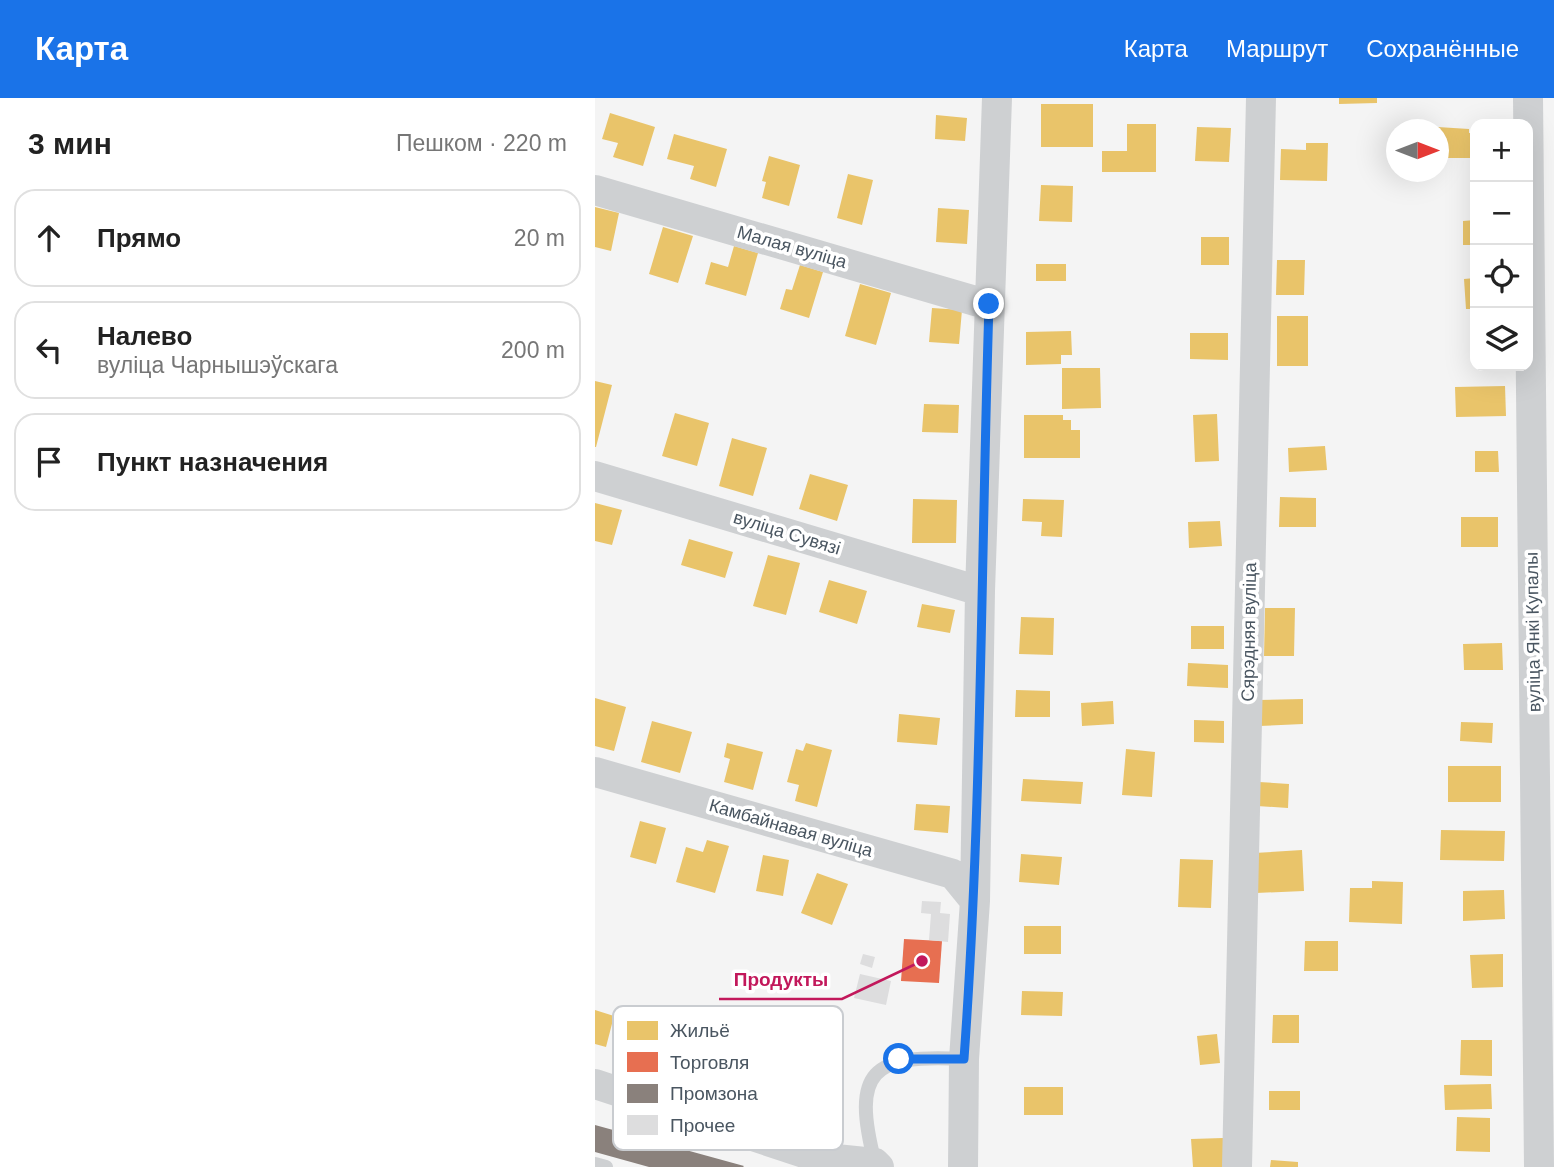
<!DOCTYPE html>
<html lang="ru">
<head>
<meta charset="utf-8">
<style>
  :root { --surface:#fff; --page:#f6f6f6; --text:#222; --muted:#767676; --line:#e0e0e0; --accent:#1a73e8 }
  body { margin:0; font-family:Arial,sans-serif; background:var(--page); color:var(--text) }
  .controls { position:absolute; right:21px; top:21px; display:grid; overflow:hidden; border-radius:14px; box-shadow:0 7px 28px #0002 }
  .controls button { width:63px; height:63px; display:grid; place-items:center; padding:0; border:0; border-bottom:2px solid var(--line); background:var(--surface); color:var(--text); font:35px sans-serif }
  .compass { position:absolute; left:791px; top:21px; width:63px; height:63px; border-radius:50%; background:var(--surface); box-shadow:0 7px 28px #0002; rotate:90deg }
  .stop { position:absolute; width:21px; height:21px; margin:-16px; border:5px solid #1a73e8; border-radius:50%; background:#fff }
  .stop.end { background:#1a73e8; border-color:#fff; box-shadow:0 2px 7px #0008 }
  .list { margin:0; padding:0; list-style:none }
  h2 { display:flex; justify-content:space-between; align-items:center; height:91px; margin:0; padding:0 28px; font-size:30px }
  h2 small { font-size:23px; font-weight:400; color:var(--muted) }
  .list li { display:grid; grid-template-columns:46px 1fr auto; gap:21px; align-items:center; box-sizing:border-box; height:98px; margin:0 14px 14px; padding:0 14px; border:2px solid var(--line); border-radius:21px }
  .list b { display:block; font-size:26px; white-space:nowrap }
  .list p { margin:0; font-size:23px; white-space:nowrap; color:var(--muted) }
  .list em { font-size:23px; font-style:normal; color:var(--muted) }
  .icon { flex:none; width:38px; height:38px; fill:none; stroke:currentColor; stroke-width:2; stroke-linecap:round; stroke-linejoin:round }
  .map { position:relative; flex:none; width:959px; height:1069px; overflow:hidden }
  header { display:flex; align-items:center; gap:42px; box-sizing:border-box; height:98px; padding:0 35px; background:var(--accent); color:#fff }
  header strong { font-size:33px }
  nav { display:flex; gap:38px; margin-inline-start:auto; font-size:24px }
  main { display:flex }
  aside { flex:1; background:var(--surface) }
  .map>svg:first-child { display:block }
  .homes { fill:#e9c46a }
  .shops { fill:#e76f51 }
  .industry { fill:#8a817c }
  .building { fill:#ddddde }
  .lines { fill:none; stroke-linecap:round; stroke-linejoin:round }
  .service { stroke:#ced0d2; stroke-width:14 }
  .minor { stroke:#ced0d2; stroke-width:30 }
  .route { stroke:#1a73e8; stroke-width:9 }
  .labels { text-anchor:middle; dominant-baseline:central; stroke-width:7; stroke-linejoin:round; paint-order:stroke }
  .street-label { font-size:18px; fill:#4a5661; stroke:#fff }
  .key { fill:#fff; stroke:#c9ccd0; stroke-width:2 }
  .key-label { font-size:19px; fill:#4a5661 }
  .leader { fill:none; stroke:#c2185b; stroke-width:2.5 }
  .callout-dot { fill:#c2185b; stroke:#fff; stroke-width:2.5 }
  .callout-label { font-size:19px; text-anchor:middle; font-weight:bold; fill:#c2185b; stroke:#fff; stroke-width:7; stroke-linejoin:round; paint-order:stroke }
</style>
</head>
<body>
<header>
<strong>Карта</strong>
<nav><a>Карта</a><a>Маршрут</a><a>Сохранённые</a></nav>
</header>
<main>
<aside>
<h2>3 мин<small>Пешком · 220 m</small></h2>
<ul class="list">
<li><svg class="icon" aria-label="ahead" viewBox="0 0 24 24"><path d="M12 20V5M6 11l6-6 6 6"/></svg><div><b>Прямо</b></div><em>20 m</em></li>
<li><svg class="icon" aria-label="left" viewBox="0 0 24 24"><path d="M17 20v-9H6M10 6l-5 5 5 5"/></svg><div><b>Налево</b><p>вуліца Чарнышэўскага</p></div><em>200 m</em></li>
<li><svg class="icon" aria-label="arrive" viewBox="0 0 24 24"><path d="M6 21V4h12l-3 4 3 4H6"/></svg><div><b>Пункт назначения</b></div></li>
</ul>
</aside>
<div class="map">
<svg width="959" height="1069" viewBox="0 0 959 1069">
  <rect width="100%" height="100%" fill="#f4f4f4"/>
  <!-- homes -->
  <path class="homes" d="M 744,0 L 782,0 L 782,5 L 744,6 Z
    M 446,6 L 498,6 L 498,49 L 446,49 Z
    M 15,15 L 60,29 L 48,68 L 18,59 L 23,45 L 7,41 Z
    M 341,17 L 372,20 L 370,43 L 340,41 Z
    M 532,26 L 561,26 L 561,74 L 507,74 L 507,53 L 532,53 Z
    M 827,28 L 874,31 L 874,35 L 880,35 L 880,60 L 844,60 L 844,32 L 827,32 Z
    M 602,29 L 636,30 L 634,64 L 600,63 Z
    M 79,36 L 132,51 L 121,89 L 95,81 L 99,68 L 72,61 Z
    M 711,45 L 733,45 L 732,83 L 685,82 L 686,51 L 711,52 Z
    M 174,58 L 205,67 L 194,108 L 167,100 L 171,84 L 167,83 Z
    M 253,76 L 278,82 L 267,127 L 242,120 Z
    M 446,87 L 478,88 L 477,124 L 444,123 Z
    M 0,109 L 24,115 L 16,153 L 0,149 Z
    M 343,110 L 374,112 L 372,146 L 341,144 Z
    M 880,122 L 880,147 L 868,147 L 868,123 Z
    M 68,129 L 98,138 L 83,185 L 54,176 Z
    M 606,139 L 634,139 L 634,167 L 606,167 Z
    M 139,148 L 163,155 L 151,198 L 110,186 L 116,164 L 133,169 Z
    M 682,162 L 710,162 L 709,197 L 681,197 Z
    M 441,166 L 471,166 L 471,183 L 441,183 Z
    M 205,167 L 228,174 L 214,220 L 185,211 L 191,191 L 197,192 Z
    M 880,180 L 880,211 L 871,211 L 869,181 Z
    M 265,186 L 296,195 L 281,247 L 250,238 Z
    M 337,210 L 367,212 L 364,246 L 334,244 Z
    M 682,218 L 713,218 L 713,268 L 682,268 Z
    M 476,233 L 477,257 L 466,257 L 466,266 L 431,267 L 431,234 Z
    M 595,235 L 633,235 L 633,262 L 595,261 Z
    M 467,270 L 505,270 L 506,310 L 467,311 Z
    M 0,283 L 17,287 L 1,349 L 0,349 Z
    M 910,288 L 911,318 L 861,319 L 860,289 Z
    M 329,306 L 364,307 L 363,335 L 327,334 Z
    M 80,315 L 114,325 L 102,368 L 67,358 Z
    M 622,316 L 624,363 L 600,364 L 598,317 Z
    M 429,317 L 468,317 L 468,322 L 476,322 L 476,332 L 485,332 L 485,360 L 429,360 Z
    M 137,340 L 172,350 L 158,398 L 124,388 Z
    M 730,348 L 732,372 L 694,374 L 693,350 Z
    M 880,353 L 903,353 L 904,374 L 880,374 Z
    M 215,376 L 253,387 L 242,423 L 204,411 Z
    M 685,399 L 721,400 L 721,429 L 684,429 Z
    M 318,401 L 362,402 L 361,445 L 317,445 Z
    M 428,401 L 469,402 L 467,439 L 446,438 L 447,424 L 427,423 Z
    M 0,405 L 27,412 L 17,447 L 0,443 Z
    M 866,419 L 903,419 L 903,449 L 866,449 Z
    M 625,423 L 627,448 L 594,450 L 593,424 Z
    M 94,441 L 138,454 L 130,480 L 86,467 Z
    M 173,457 L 205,465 L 191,517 L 158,508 Z
    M 234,482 L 272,493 L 262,526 L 224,514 Z
    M 327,506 L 360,512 L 355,535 L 322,529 Z
    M 670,510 L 700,510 L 699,558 L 669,558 Z
    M 426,519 L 459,520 L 458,557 L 424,556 Z
    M 596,528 L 629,528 L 629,551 L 596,551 Z
    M 907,545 L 908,572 L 869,572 L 868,546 Z
    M 593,565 L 633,567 L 633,590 L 592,588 Z
    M 421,592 L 455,593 L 455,619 L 420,619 Z
    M 0,600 L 31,609 L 19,653 L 0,648 Z
    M 708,601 L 708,626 L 664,628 L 663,602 Z
    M 518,603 L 519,626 L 487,628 L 486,605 Z
    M 304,616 L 345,620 L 342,647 L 302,644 Z
    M 599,622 L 629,623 L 629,645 L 599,644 Z
    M 57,623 L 97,634 L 85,675 L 46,664 Z
    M 866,624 L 898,625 L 897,645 L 865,643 Z
    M 132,645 L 168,654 L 158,692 L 129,684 L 135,661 L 129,659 Z
    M 211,645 L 237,652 L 222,709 L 200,703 L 204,687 L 192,684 L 201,651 L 208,653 Z
    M 531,651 L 560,654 L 557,699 L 527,697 Z
    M 853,668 L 906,668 L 906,704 L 853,704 Z
    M 428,681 L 488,684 L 486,706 L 426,703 Z
    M 664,684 L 694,686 L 693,710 L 662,708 Z
    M 321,706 L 355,708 L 353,735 L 319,732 Z
    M 45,723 L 71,730 L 61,766 L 35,759 Z
    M 846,732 L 910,733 L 909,763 L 845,762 Z
    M 112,742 L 134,748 L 120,795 L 81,784 L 91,749 L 108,754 Z
    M 707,752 L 709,793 L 661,795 L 659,755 Z
    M 426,756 L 467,759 L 464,787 L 424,784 Z
    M 168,757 L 194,762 L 188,798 L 161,793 Z
    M 585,761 L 618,762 L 616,810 L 583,809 Z
    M 222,775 L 253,786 L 237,827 L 206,815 Z
    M 777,783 L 808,784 L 807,826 L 754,824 L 755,790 L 777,790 Z
    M 909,792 L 910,821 L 868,823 L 868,793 Z
    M 429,828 L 466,828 L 466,856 L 429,856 Z
    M 710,843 L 743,843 L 743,873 L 709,873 Z
    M 908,856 L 908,889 L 877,890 L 875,857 Z
    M 427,893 L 468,894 L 467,918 L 426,917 Z
    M 0,912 L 19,918 L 11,949 L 0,946 Z
    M 678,917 L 704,917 L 704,945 L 677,945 Z
    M 622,936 L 625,965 L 605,967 L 602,938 Z
    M 866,942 L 897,942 L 897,978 L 865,977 Z
    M 896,986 L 897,1011 L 850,1012 L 849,987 Z
    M 429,989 L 468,989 L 468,1017 L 429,1017 Z
    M 674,993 L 705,993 L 705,1012 L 674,1012 Z
    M 862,1019 L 895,1020 L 895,1054 L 861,1053 Z
    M 628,1040 L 629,1069 L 598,1069 L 596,1041 Z
    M 676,1062 L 703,1064 L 703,1069 L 675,1069 Z"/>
  <!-- shops -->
  <path class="shops" d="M 309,841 L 347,843 L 344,885 L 306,883 Z"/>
  <!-- industry -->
  <path class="industry" d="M 0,1027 L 149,1068 L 148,1069 L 54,1069 L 0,1054 Z"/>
  <!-- building -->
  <path class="building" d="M 327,803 L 346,804 L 345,815 L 355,816 L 353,844 L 334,842 L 336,816 L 326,815 Z
    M 268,856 L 280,859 L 277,870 L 265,866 Z
    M 265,876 L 296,883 L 291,907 L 259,900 Z"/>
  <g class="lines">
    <!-- service -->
    <path class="service" d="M 280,1065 C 256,972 277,956 369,961
      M 0,1066 L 11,1069"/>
    <!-- minor -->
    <path class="minor" d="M 933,0 L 944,1069
      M 0,92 L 394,207
      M 0,378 L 385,493
      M 0,674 L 358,776 L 380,803
      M 0,986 L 221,1059 L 280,1065 L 284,1069
      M 368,1069 L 369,961 L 380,803 L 385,493 L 402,0
      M 642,1069 L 666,0"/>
  </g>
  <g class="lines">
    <!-- route -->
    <path class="route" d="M 304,961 L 369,961 C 387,710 386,458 394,206"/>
  </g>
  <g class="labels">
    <!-- street labels -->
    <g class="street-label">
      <text transform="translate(197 149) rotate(16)">Малая вуліца</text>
      <text transform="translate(192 435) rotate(17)">вуліца Сувязі</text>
      <text transform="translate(654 534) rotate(-89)">Сярэдняя вуліца</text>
      <text transform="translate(938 534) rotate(-91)">вуліца Янкі Купалы</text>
      <text transform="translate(196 730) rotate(16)">Камбайнавая вуліца</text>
    </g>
  </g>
  <!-- legend -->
  <rect x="18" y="908" width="230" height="144" rx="10" class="key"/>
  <rect x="32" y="923" width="31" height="19" fill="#e9c46a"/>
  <rect x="32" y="954" width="31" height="20" fill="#e76f51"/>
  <rect x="32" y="986" width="31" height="19" fill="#8a817c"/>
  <rect x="32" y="1017" width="31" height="20" fill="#ddddde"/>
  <g class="key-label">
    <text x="75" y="939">Жильё</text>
    <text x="75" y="971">Торговля</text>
    <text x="75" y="1002">Промзона</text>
    <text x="75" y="1034">Прочее</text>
  </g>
  <!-- callouts -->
  <path class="leader" d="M327 863L247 901H124"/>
  <circle class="callout-dot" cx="327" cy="863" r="7"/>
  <g class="callout-label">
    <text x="186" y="888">Продукты</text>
  </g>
</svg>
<div class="controls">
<button>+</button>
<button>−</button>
<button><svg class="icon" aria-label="locate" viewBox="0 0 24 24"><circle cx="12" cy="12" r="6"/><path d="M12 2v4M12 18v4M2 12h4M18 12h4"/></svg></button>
<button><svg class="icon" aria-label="layers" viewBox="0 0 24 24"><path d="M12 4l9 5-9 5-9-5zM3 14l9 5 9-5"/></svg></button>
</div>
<svg class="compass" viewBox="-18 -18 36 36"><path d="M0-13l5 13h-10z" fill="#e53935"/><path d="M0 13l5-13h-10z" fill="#767676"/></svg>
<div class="stop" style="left:304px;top:961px"></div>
<div class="stop end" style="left:394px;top:206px"></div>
</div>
</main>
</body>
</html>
